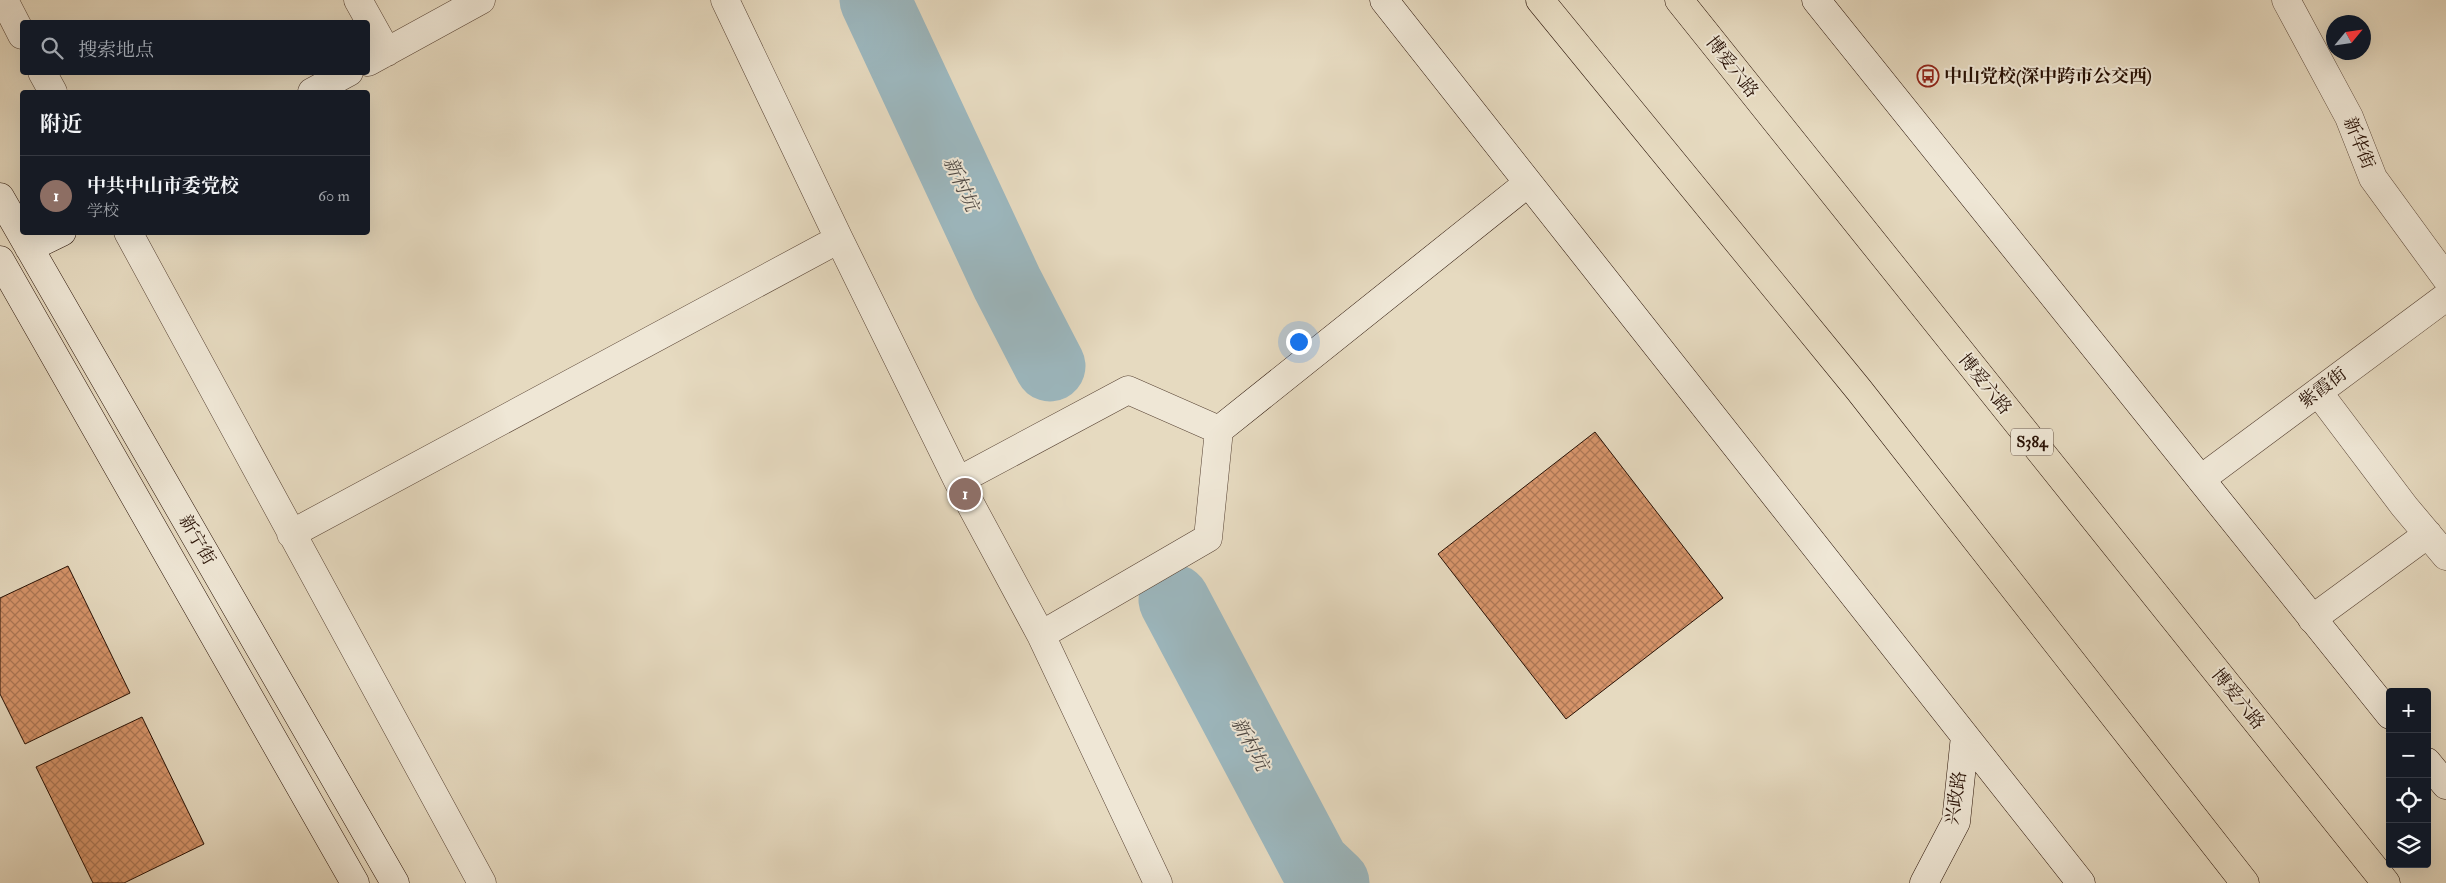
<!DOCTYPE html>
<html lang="zh">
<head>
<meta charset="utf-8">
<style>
  :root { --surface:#171b24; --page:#242831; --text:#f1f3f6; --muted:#9ea1a6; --line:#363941; --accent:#0b8043 }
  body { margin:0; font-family:"IM FELL Double Pica","Noto Serif SC",serif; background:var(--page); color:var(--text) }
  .controls { position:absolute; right:15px; bottom:15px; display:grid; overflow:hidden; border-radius:5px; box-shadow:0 5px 20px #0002 }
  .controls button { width:45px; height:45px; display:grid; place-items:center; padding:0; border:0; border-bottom:1px solid var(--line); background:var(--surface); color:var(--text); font:25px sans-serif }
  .compass { position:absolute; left:2326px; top:15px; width:45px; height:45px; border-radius:50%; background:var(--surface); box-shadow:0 5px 20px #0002; rotate:61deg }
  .you { position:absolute; left:1298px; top:341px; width:18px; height:18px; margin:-12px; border:4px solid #fff; border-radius:50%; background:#1a73e8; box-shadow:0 0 0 8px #1a73e833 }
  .badge { display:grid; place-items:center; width:32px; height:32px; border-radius:50%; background:var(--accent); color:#fff; font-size:16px; font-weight:700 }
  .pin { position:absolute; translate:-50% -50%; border:2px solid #fff; box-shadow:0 1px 5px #0006 }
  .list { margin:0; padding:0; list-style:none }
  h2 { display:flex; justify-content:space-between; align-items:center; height:65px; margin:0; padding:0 20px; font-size:21px }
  h2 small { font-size:16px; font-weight:400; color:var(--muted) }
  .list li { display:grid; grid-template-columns:32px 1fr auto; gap:15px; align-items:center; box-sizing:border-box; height:80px; padding:0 20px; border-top:1px solid var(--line) }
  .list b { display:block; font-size:19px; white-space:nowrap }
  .list p { margin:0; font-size:16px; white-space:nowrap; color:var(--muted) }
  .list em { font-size:16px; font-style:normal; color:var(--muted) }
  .icon { flex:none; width:28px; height:28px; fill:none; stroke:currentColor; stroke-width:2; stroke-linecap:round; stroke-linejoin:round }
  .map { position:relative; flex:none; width:2446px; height:883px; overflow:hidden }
  .search { position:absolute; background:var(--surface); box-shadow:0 5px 20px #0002; left:20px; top:20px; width:350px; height:55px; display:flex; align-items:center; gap:12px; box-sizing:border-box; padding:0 18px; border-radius:5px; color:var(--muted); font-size:19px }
  .panel { position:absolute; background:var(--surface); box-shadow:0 5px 20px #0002; left:20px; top:90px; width:350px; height:145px; border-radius:5px }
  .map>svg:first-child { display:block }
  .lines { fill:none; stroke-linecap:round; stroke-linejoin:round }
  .river { stroke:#9cb7be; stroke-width:71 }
  .building { fill:url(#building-cross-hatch); stroke:#271004 }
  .street-casing { stroke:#574233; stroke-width:29 }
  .secondary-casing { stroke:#271004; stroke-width:29 }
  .highway-casing { stroke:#271004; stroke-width:29 }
  .street { stroke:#efe7d6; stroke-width:28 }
  .secondary { stroke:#efe7d6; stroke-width:28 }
  .highway { stroke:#e6dac0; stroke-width:28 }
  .labels { text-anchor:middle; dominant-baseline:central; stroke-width:4; stroke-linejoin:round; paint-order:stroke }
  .shield { fill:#efe7d6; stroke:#635043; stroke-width:1 }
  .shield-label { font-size:16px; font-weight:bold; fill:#271004 }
  .street-label { font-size:18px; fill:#271004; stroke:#efe7d6 }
  .poi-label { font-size:18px; font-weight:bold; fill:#271004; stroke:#efe7d6; text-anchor:start }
  .water-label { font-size:19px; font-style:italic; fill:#504a45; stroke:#efe7d6 }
</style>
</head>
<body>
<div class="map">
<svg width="2446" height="883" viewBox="0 0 2446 883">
  <defs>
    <pattern id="building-cross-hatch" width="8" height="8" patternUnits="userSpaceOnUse" patternTransform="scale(1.25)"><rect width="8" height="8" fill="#d7956b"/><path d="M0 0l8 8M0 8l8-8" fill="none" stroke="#ae7856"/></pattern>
  </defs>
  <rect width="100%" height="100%" fill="#e6dac0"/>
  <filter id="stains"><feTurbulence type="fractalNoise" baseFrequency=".004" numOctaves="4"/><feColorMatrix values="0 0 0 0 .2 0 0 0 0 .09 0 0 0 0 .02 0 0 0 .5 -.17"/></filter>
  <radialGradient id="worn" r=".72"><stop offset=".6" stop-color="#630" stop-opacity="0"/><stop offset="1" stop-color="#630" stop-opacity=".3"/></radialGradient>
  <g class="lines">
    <!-- river -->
    <path class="river" d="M 875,0 L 1007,283 L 1050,366
      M 1174,600 L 1314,864 L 1334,883"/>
  </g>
  <!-- building -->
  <path class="building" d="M 1595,432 L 1723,598 L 1566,719 L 1438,554 Z
    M 68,566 L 130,693 L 25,744 L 0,694 L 0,598 Z
    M 142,717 L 204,844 L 124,883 L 93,883 L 36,767 Z"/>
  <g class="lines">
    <!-- street casing -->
    <g class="street-casing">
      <path id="street" d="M 4,0 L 22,35
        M 358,0 L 387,52
        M 725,0 L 839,239 L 958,481 L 1128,390 L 1219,430 L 1208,538 L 1041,635 L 1158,883
        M 2286,0 L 2349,117 L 2373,178 L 2446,278
        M 368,62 L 481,0
        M 42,72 L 53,92
        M 312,92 L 349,72
        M 128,232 L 482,883
        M 2318,392 L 2404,506 L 2446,556
        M 2201,479 L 2446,297
        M 958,481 L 1041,635
        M 291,534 L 839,239
        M 2312,619 L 2428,534"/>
    </g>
    <!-- secondary casing -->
    <g class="secondary-casing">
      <path id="secondary" d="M 1384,0 L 2081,883
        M 1816,0 L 2390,715
        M 0,197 L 395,883
        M 29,248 L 62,232
        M 0,260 L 355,883
        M 1219,430 L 1528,183
        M 2427,762 L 2446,785
        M 1924,883 L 1956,822 L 1965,736"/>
    </g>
    <!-- highway casing -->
    <g class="highway-casing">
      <path id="highway" d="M 1540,0 L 1859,390 L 2245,883
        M 1679,0 L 2386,883"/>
    </g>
    <!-- street -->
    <use href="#street" class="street"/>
    <!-- secondary -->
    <use href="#secondary" class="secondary"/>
    <!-- highway -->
    <use href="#highway" class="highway"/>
  </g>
  <!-- icons -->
  <defs>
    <g id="bus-ring" transform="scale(1.125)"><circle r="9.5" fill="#efe7d6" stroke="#8f2418" stroke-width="1.5"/><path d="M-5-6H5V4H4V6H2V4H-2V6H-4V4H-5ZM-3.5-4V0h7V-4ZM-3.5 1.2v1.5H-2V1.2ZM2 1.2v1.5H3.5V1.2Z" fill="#8f2418"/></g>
  </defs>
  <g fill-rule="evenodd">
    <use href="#bus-ring" x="1928" y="76"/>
  </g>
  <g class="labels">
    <!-- shield labels -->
    <rect class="shield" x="2011" y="428.5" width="42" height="27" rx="4"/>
    <g class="shield-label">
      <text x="2032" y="442">S384</text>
    </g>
    <!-- street labels -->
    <g class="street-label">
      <text transform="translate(1732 67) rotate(52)">博爱六路</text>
      <text transform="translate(2359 143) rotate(68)">新华街</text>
      <text transform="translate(1985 384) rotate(51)">博爱六路</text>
      <text transform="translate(2323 388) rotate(-37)">紫霞街</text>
      <text transform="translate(197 540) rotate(60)">新宁街</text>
      <text transform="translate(2238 699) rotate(51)">博爱六路</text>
      <text transform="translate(1956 798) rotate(-81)">兴政路</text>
    </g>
    <!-- poi labels -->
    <g class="poi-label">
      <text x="1944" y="76">中山党校(深中跨市公交西)</text>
    </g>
    <!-- water labels -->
    <g class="water-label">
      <text transform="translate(961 184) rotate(65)">新村坑</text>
      <text transform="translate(1250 744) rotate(62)">新村坑</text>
    </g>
  </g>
  <rect width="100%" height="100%" filter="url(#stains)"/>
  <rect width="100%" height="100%" fill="url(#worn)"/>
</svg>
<div class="controls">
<button>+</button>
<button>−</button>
<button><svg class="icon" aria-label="locate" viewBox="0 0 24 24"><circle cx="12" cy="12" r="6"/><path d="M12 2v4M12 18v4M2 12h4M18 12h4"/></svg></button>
<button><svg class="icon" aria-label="layers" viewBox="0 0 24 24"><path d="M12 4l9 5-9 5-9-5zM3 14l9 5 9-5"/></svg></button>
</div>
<svg class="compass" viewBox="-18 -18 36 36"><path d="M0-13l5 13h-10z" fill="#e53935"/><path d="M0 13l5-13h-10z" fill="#9ea1a6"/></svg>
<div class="you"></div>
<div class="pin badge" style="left:965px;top:494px;background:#8d6e63">1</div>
<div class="search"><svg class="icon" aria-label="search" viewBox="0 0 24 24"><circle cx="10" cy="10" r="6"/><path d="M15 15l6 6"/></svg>搜索地点</div>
<section class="panel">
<h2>附近<small></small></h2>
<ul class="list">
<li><span class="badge" style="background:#8d6e63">1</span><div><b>中共中山市委党校</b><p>学校</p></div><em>60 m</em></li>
</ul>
</section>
</div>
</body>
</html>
